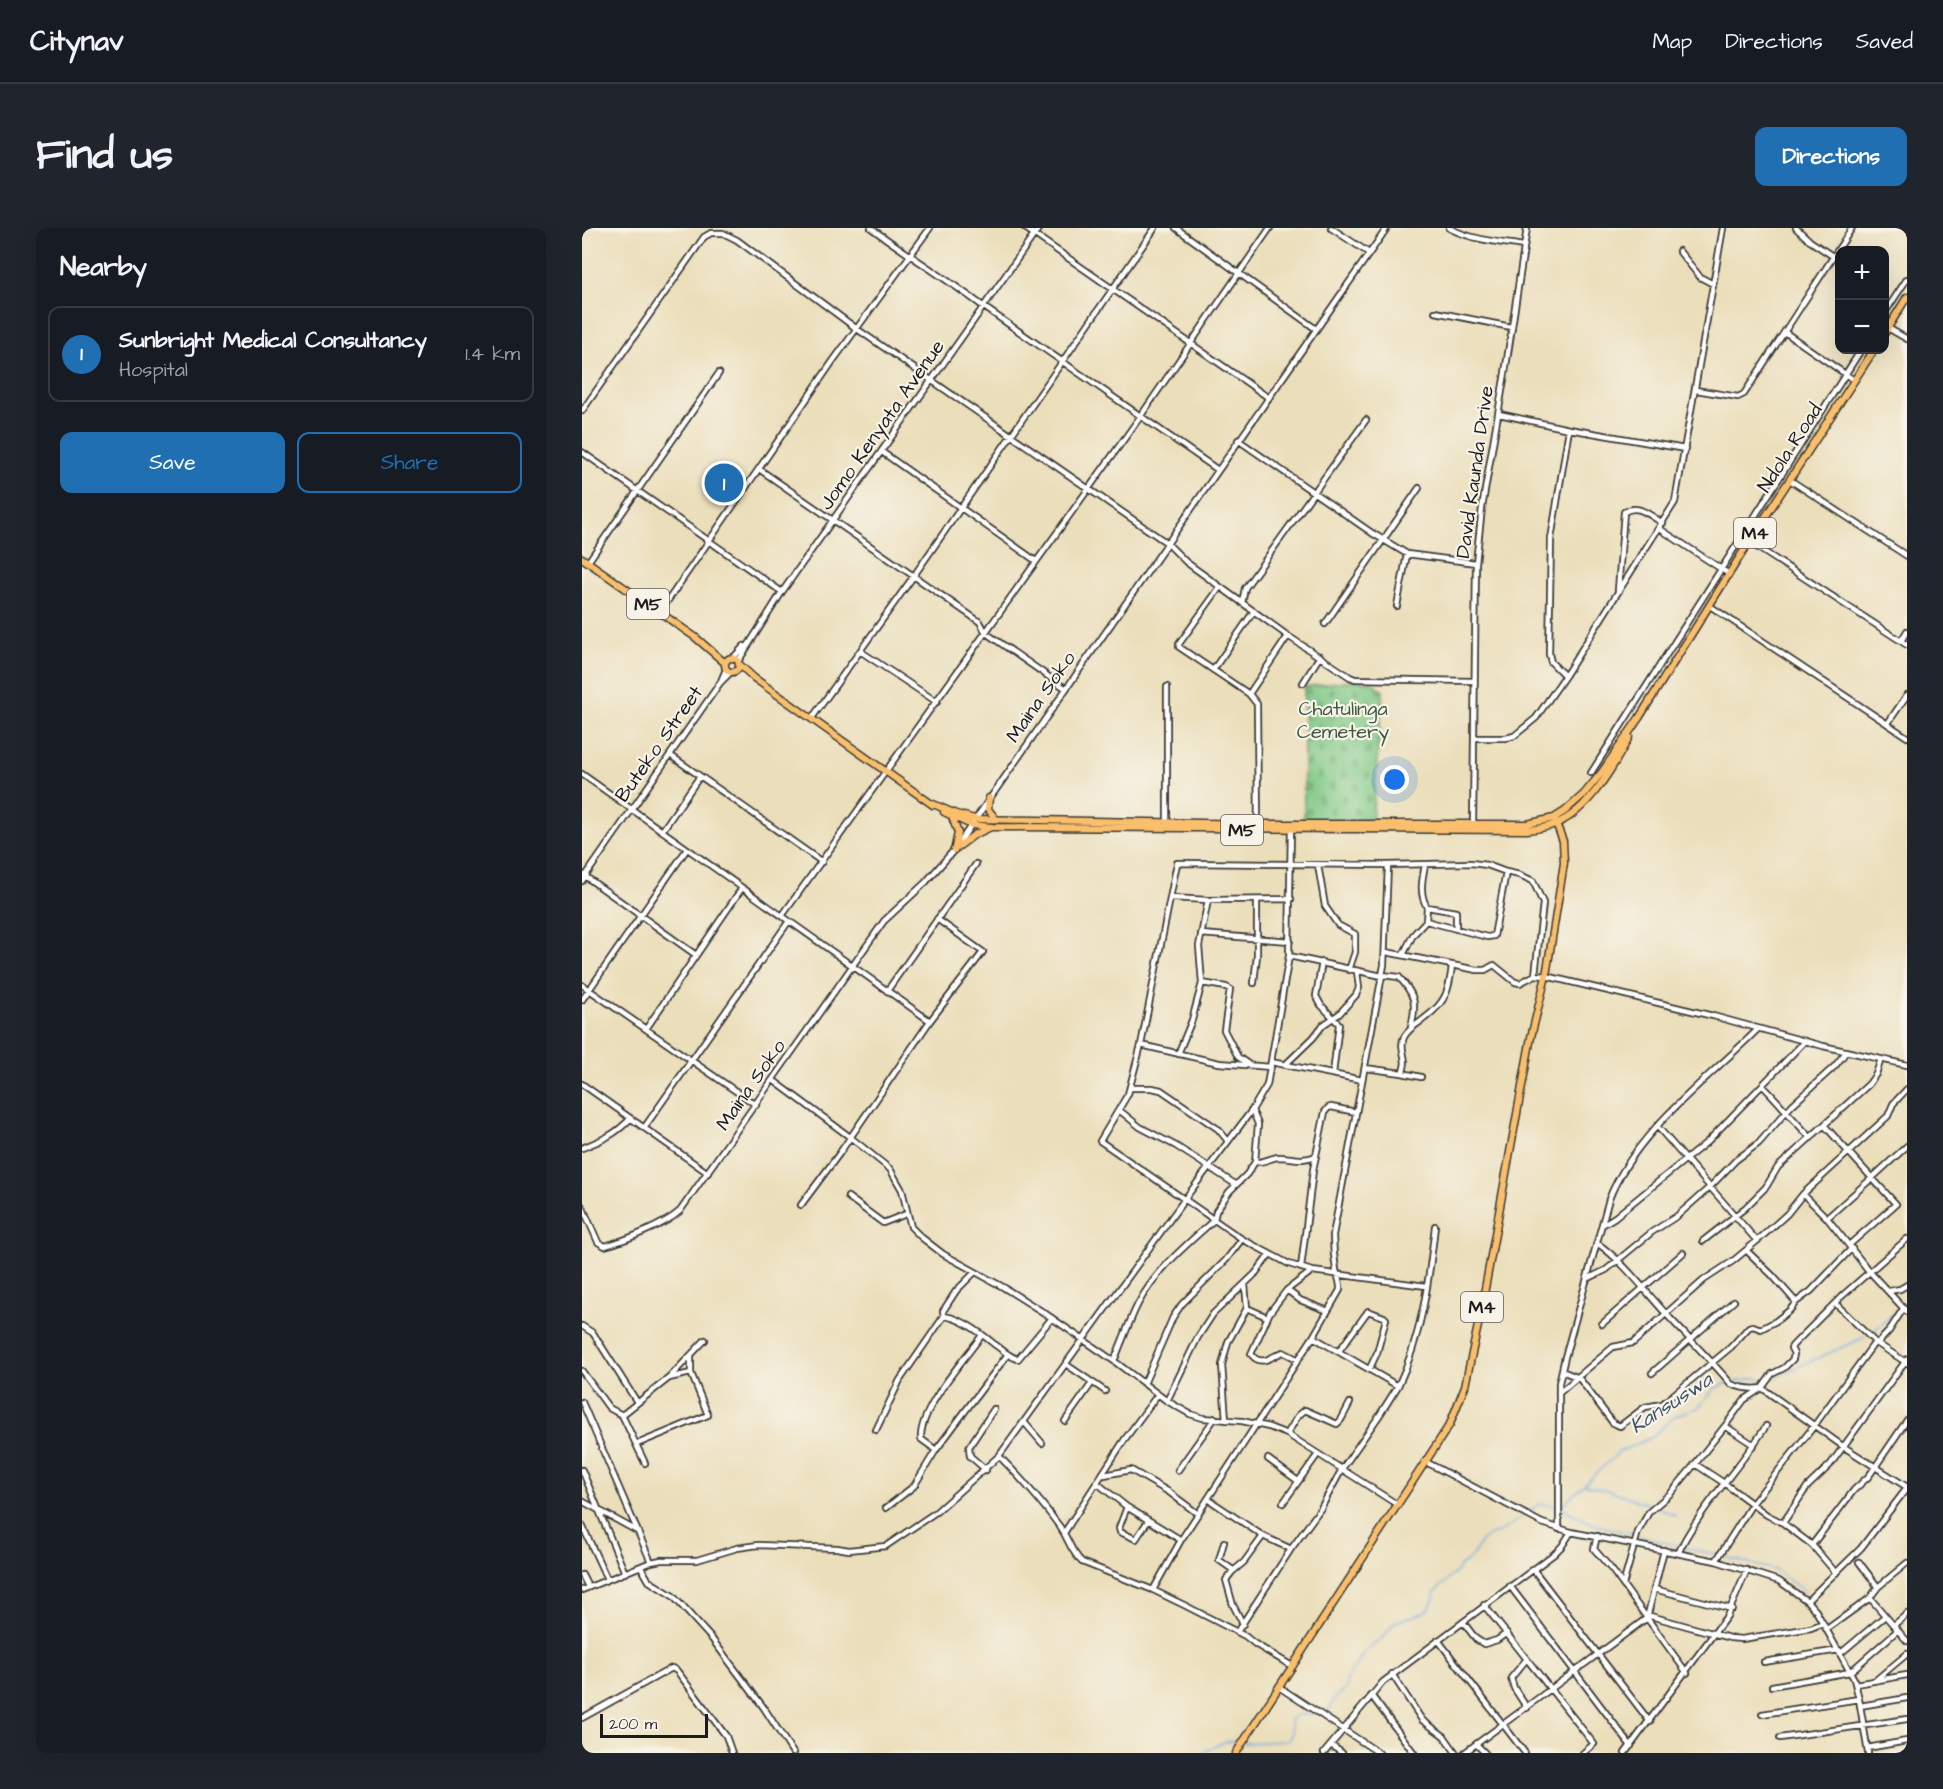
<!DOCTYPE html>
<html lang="en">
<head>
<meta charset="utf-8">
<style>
  :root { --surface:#171b24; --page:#20242c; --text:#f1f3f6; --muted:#9ea1a6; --line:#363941; --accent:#1f6fb2 }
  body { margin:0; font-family:"Architects Daughter",sans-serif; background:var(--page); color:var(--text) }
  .controls { position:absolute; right:18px; top:18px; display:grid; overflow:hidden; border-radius:12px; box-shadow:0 6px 24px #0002 }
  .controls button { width:54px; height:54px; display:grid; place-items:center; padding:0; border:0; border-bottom:2px solid var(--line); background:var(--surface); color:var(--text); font:30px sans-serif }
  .scale { position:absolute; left:18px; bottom:15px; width:108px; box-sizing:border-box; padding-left:6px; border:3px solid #1c1c1c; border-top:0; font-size:16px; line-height:21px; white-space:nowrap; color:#1c1c1c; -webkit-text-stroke:4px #f7f3e8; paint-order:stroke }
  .you { position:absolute; left:813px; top:552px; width:21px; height:21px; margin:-15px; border:4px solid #fff; border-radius:50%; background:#1a73e8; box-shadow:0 0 0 9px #1a73e833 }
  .badge { display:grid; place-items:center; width:39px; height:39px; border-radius:50%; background:var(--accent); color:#fff; font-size:20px; font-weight:700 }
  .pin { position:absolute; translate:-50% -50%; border:3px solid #fff; box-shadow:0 2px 6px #0006 }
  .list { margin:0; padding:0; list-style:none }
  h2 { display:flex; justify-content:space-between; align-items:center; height:78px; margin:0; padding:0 24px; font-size:26px }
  h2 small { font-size:20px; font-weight:400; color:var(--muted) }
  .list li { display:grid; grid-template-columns:39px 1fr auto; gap:18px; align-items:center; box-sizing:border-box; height:96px; margin:0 12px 12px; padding:0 12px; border:2px solid var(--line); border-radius:12px }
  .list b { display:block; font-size:22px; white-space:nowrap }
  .list p { margin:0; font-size:20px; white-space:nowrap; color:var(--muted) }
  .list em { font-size:20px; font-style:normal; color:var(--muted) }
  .actions { display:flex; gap:12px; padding:18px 24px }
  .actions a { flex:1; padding:14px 0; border:2px solid var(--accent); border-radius:12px; text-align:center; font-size:21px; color:var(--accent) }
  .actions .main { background:var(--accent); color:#fff }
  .map { position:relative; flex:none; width:1325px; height:1525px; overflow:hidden; border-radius:12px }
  header { display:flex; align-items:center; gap:36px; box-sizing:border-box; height:84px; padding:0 30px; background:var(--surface); border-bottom:2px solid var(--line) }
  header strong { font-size:28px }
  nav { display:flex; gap:33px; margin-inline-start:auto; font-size:21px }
  .intro { display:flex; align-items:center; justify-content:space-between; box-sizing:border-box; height:144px; padding:0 36px }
  h1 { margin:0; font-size:42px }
  .button { padding:15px 27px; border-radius:12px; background:var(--accent); color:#fff; font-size:21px; font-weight:700 }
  main { display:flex; gap:36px; padding:0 36px }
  aside { flex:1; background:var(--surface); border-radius:12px; box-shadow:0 6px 24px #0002 }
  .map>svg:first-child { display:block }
  .cemetery { fill:url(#cemetery-stones); stroke:#4e7251; stroke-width:1.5 }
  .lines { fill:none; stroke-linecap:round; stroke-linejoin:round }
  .stream { stroke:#6fa9df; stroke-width:1.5 }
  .minor-casing { stroke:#3b3934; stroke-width:8 }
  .major-casing { stroke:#3b3934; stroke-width:9 }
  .minor { stroke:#fff; stroke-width:4.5 }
  .major { stroke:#f9bf6d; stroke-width:6 }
  .labels { text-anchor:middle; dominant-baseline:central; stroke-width:4.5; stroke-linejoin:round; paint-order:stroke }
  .shield { fill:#f7f3e8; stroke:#5e5c59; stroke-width:1.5 }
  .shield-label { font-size:18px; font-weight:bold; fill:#1c1c1c }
  .street-label { font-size:20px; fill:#1c1c1c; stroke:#f7f3e8 }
  .park-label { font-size:20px; fill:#3f5941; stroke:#f7f3e8 }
  .water-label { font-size:21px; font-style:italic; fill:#3d546a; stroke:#f7f3e8 }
</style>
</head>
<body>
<header>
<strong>Citynav</strong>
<nav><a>Map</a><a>Directions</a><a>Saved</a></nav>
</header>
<div class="intro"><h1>Find us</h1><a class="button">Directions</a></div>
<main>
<aside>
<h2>Nearby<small></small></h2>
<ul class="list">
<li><span class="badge">1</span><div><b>Sunbright Medical Consultancy</b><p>Hospital</p></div><em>1.4 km</em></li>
</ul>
<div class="actions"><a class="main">Save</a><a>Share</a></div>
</aside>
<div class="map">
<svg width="1325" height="1525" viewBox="0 0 1325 1525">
  <defs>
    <pattern id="cemetery-stones" width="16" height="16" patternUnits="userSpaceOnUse" patternTransform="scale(1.5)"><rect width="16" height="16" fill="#7fc986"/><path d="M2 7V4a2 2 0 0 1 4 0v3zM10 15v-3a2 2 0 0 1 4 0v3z" fill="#6dac73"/></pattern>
  </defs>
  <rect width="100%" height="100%" fill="#f7f3e8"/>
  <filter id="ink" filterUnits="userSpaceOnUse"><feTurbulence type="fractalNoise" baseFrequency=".0167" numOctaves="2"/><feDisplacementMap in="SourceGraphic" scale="12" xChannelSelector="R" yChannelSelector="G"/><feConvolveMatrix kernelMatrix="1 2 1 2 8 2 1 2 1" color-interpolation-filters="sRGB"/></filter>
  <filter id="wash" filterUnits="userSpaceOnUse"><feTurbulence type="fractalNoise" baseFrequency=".008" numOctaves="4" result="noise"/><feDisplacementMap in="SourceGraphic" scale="24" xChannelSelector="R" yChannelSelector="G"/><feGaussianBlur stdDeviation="1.35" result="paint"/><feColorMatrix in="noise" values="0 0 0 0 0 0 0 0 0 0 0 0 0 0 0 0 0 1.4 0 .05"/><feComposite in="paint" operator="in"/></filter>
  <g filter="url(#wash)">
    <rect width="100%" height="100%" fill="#ebdeba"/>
    <!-- cemetery -->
    <path class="cemetery" d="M 769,452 L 790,454 L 801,463 L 790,594 L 722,593 L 722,459 Z"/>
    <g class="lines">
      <!-- stream -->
      <path class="stream" d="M 1288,1106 L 1318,1080
        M 1189,1151 L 1283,1109
        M 1151,1154 L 1172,1150 L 1185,1151
        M 1003,1257 L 1032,1264 L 1068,1277
        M 1076,1280 L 1094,1288
        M 946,1285 L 957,1276 L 972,1278
        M 1053,1306 L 1013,1297 L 978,1279 L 1037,1224 L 1070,1209 L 1093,1188 L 1116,1180 L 1133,1160 L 1146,1155
        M 1058,1308 L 1097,1318
        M 1103,1320 L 1133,1326
        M 1139,1328 L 1193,1342 L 1222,1363
        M 738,1484 L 747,1482 L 754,1469 L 762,1463 L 765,1457 L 764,1453 L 781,1426 L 801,1409 L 813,1394 L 841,1385 L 847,1381 L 852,1370 L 852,1365 L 872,1346 L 878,1338 L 887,1332 L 900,1313 L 908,1307 L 917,1305 L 940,1289
        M 662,1515 L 705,1513 L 710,1506 L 708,1492 L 714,1487 L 731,1486
        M 621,1525 C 632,1518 643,1511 657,1514"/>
    </g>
  </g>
  <g filter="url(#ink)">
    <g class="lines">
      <!-- minor casing -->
      <g class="minor-casing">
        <path id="minor" d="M 289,0 C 326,27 365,51 402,79 L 636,242
          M 443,0 L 687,170
          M 594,0 L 734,101
          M 749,0 L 787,25
          M 867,0 C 890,12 917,14 942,18
          M 1214,0 L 1228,13 L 1252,29
          M 1097,23 L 1118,49 L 1131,56
          M 853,84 L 929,99
          M 1302,86 L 1325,51
          M 1306,100 L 1325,111
          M 1204,105 L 1272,152
          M 1114,162 L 1156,169 L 1162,166 L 1270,0
          M 0,183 L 122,9 L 129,5 L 141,5 L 155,12 L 275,101 L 585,315 L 604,334 L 706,408 L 768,449 L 773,451 L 892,453
          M 917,186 L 987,201 L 1103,221
          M 656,212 L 790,305 L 825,326 L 894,335
          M 0,224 L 200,364
          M 300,224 L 454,333
          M 177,241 L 398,394 L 404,405 L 483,460
          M 1208,252 L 1325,328
          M 1078,301 L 1147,346
          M 1167,314 L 1325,417
          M 6,334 L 137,145
          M 638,359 L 597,416 L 597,419 L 667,466 L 675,476 L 676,599
          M 1036,362 L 1042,284 C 1057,275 1068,288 1081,295
          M 660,375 L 663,360 L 784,192
          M 815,378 L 825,326
          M 1128,378 L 1325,509
          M 78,384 L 251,133 L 348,0
          M 743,396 L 837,260
          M 1319,413 L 1325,403
          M 278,423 L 355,474
          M 152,429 L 162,418
          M 157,432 L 200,364 L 457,0
          M 631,442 L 672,383
          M 983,448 L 969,434 L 967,426 L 969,311 L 987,201
          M 139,453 L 144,441
          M 721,455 L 738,428
          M 667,466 L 706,408
          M 230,490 L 331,349 L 573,0
          M 1306,495 L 1325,467
          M 892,510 L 924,510 L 932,508 L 954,490 L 983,448 L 1093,274 L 1141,0
          M 88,527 L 240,634
          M 1009,545 L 1279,122
          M 0,546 L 348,793
          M 585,595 L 585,459
          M 891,597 L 894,335 L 900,280 L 923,145 L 945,0
          M 80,603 L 118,548
          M 736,637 L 743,678 L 756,697 L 773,706 L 773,724 L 767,742
          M 806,637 L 889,635 L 905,637 L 924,644 L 938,647 L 951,653 L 961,675 L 953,747
          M 843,637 C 840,652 837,666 845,679 L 874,684 L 874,701
          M 0,646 L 114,727
          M 0,653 L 138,455 L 149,444
          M 589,670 L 626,672 L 617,718 L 620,755 L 610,792 L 596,826
          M 626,672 L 709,671
          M 200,688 L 558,189 L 688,0
          M 844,693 L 905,709 L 912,708 L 924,644
          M 619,706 L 708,713
          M 804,724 L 895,742 L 903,742 L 912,737 L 933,754 L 938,755 L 953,747 L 964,748 L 1131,788 L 1241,818 L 1325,837
          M 821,727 L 831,707 L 844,693 L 845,679
          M 707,728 L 800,748
          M 740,734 L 734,768 L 739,777 L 757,796 L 751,846
          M 800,747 L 817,749 C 833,767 835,775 829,799
          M 620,755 L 644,759 L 648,761 L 642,802 L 656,829 L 666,836
          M 672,755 L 675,727 L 675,672
          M 0,757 L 174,877
          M 305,763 L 394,636
          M 0,772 L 105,621
          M 64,801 L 160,660
          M 559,817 L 637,835 L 689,839
          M 689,834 L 780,852
          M 704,836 L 731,810 L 741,797 L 757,786 L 774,767 L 777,760 L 775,743
          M 783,840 L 820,845 C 828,831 816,822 822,809 C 828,799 835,797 843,790 C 864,774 867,763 870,738
          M 820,845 L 839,849
          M 191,852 L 268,909 L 308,941 L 320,962 L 329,999 L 339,1009 L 361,1026 L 421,1059 L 464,1086 L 532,1133 L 585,1173 L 608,1186 L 621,1190 L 660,1193 L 687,1199 L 705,1206 L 816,1277
          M 0,856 L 126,945
          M 1181,858 C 1198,875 1212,893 1229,910
          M 548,860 L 570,860 L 579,862 L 636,901 L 646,913
          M 537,882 L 558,899 L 594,918 L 653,956
          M 1242,897 L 1290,950 L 1325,918
          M 62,900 L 207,693
          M 0,920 C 20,912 33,907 48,891
          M 673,934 C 681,935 688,930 696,929 C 711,929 718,934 734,928
          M 1221,966 L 1245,990 L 1287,1043 L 1325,1084
          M 266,969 L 301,995 L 324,986
          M 219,977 L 257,926 L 348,793 L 401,724 L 355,691
          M 0,978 L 16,1014 L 23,1018 C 44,1012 83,997 98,983 L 302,693 L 343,655 L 372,622 L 805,0
          M 1245,990 L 1290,950 L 1314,976 L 1267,1017
          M 1020,997 L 1033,989 L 1125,914 L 1223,813
          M 1121,1013 L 1163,980 L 1184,959 L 1196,939 L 1287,856 L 1294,846 L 1299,831
          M 1175,1013 L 1205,986 L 1221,966 L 1306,888 L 1311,876 L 1325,861
          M 1015,1015 C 1042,1034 1063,1063 1086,1088 C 1107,1111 1129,1132 1149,1156 C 1159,1160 1168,1162 1180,1160 L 1262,1219 L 1325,1259
          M 1165,1023 L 1190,1047 L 1214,1074
          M 719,1040 L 731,942 L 743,884 L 746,880 L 749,879 L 774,884
          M 1005,1051 L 1024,1042 L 1070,1004 L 1095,988 L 1128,959 L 1154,932 L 1177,915 L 1210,877 L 1253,838 L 1264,824
          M 705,1062 L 718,1072 L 746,1083
          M 1307,1063 L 1318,1061 L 1325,1057
          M 1254,1076 L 1293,1114 L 1325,1135
          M 665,1080 L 685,1089
          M 362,1088 L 361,1083 L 374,1063 L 393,1044
          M 1020,1096 L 1101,1025
          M 0,1098 L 11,1105 L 55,1174
          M 1295,1116 L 1307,1103 L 1321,1081
          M 757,1123 L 786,1083 L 802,1089 L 804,1091 L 795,1125 L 787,1142
          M 715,1131 L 701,1124 C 690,1128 679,1140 669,1126 L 688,1084 L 705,1062 L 730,1043
          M 532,1133 C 540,1114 547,1094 556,1076 C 574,1042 604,1017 632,992 L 634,983 L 647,964 L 665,946 L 673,934 L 676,896 L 670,882
          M 485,1137 L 523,1163
          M 0,1143 L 27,1180 L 40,1187 L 87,1150 L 109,1145
          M 980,1143 L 997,1150 L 1031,1195 L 1038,1198 L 1063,1179 L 1080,1176 L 1149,1119 L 1167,1099 L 1171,1098 L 1179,1101 L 1194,1093 L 1208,1082 L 1214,1074 L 1229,1063 L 1270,1020
          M 1070,1145 L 1152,1073
          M 88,1149 L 123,1112
          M 562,1156 L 591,1089 L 600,1076 L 644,1032 L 660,1011
          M 816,1158 C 840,1108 847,1052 853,998
          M 977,1165 L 1031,1119 L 1051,1115 L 1122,1052 L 1151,1033 L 1175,1013 L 1075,898
          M 585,1173 L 616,1109 L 631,1086 L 673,1046 L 688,1026
          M 0,1174 L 69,1334
          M 40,1187 L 63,1235
          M 644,1192 L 640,1137 L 646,1114 L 665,1080 L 663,1056
          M 483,1193 L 510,1155
          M 442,1194 L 460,1215
          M 1143,1198 L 1162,1172 L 1180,1160 L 1190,1146 L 1202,1140 L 1211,1131 L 1212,1126 L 1209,1120 L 1211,1117 L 1260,1068 L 1325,1011
          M 294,1202 L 318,1152 L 362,1088 C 380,1090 399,1105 412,1116 C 420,1121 427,1129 436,1131 L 470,1090
          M 705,1206 L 716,1188 L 723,1182 L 755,1196 L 759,1192 L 768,1175
          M 55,1216 L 126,1187 L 109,1145 L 109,1128
          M 354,1222 L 339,1211 C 337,1181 382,1132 400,1107
          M 417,1228 C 439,1250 459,1273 478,1299 C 486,1310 489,1324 500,1334 L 571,1362 L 602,1377 L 663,1408 L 673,1416 L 710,1438
          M 686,1231 L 716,1253
          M 844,1234 L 960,1295 L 989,1304 L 1134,1333 L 1197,1353 L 1225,1373 L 1234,1383 L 1272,1451 L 1277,1471 L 1286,1525
          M 1113,1236 L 1143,1198 L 1172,1217
          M 0,1242 L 43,1345
          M 404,1242 L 388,1228 L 387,1219 L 412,1181
          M 596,1242 L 633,1190
          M 522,1247 L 549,1242 L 587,1264 L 616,1286
          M 515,1255 L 545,1279 L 599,1312
          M 626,1271 L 681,1308 L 709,1321
          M 0,1273 L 55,1303
          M 701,1275 L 736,1226
          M 545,1279 L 537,1300 L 538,1304 L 554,1311 L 566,1293
          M 304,1280 L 332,1258 L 354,1222 L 426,1126
          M 1201,1295 L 1225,1259 L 1248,1237 L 1325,1131
          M 0,1297 L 25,1351
          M 977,1301 L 977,1155 L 983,1129 L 1027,971 C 1054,903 1125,852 1176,801
          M 482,1305 L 543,1211 L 576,1166
          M 1015,1308 L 1012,1321 L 1030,1342 L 1105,1445
          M 642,1314 L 637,1332 L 651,1342
          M 1230,1317 L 1272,1262 L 1287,1248 L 1325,1192
          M 1097,1324 C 1102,1311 1110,1300 1118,1288 C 1139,1257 1164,1230 1184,1198
          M 1134,1333 L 1170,1276 L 1232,1198 L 1293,1114
          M 1277,1334 L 1296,1359
          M 59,1339 L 67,1353 L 91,1368 L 130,1411 L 182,1480 L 211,1525
          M 951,1341 L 1068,1494
          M 0,1347 L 6,1359
          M 1041,1357 L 1056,1304 L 1067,1284 L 1089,1265 L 1113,1236 L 1142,1255 L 1185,1287 L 1201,1295 L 1230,1317 L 1254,1345
          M 928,1358 L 1049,1518
          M 1072,1361 L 1150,1381
          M 0,1362 L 69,1334 L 79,1332 L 115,1332 L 155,1320 L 176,1317 L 255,1320 L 267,1322 L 304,1318 L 354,1284 L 417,1228 L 602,972 L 670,882 L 685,857 L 707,728 L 709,598
          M 571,1362 L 599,1312 L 731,1109 L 758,1062 C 759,1055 756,1050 754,1042 C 752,1030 751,1019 751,1007 L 802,737 L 806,637 L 595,635 L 559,817 L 546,866 L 518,913 L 660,1011 L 707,1036 L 730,1043 L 844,1058
          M 1288,1370 L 1325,1413
          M 1225,1373 L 1279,1320 L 1325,1260
          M 902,1377 L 1012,1516 L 1001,1525
          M 1065,1387 L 1148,1410 L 1160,1411 L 1229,1400 L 1241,1395
          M 881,1394 L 894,1411 L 902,1416 L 915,1412 L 925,1405
          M 661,1396 L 651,1377 L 644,1352 L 650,1344 L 662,1334 L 681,1308
          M 1312,1397 L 1325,1386
          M 1245,1401 L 1288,1370 L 1296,1359 L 1325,1335
          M 655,1404 L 709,1321 L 739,1280 L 760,1241 L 797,1188 L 816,1158 L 731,1109
          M 856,1412 L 943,1525
          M 1259,1425 L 1303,1388
          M 944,1432 L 929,1450 L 932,1460 L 945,1480
          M 1182,1434 L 1257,1422
          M 810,1446 L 840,1492 L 862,1508 L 874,1525
          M 1295,1451 L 1325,1426
          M 1274,1456 L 1325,1447
          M 1190,1458 L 1268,1444 L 1316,1402
          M 697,1459 L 797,1525
          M 789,1467 L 832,1525
          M 1278,1478 L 1325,1470
          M 1180,1486 L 1277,1471
          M 0,1490 L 90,1440 L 95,1443 L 144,1508 L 150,1525
          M 1198,1510 L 1325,1491
          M 894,1516 L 903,1525
          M 749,1517 L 760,1525
          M 1285,1520 L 1325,1513
          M 742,1525 L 801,1454 L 972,1326 L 980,1318 L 989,1304
          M 882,1525 L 1065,1390 L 1082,1322
          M 1043,1525 L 1145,1388 L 1165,1342"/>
      </g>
      <!-- major casing -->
      <g class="major-casing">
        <path id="major" d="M 1302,106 L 1325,69
          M 0,330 L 113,409 L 143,435
          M143 437a7 7 0 1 1 14 0a7 7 0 1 1-14 0Z
          M 158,437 L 172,450 L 351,577
          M 407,570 L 406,581 L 413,590
          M 349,575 L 374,586 L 393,591 L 676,596 L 945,596 L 972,590 L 983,583 L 1002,566 L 1020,544 L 1057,490 L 1167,314 L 1292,122
          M 362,584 L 389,597 L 410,599 L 945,602 C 955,601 964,600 973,596 C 1006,584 1032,538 1047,509
          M 370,589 L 376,605 L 373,619
          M 372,622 L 392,607 L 409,599
          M 654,1525 L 868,1196 L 883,1158 L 898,1088 L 949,809 L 964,748 L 982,635 L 981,613 L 972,590"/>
      </g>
      <!-- minor -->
      <use href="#minor" class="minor"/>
      <!-- major -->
      <use href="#major" class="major"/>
    </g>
  </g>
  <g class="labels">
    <!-- shield labels -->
    <g class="shield">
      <rect x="1152" y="290" width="42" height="30" rx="4.5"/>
      <rect x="45" y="361" width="42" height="30" rx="4.5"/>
      <rect x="639" y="587" width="42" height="30" rx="4.5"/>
      <rect x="879" y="1064" width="42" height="30" rx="4.5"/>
    </g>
    <g class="shield-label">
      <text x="1173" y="305">M4</text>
      <text x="66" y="376">M5</text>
      <text x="660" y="602">M5</text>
      <text x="900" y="1079">M4</text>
    </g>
    <!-- street labels -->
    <g class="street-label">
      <text transform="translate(300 197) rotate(-55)">Jomo Kenyata Avenue</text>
      <text transform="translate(1208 220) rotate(-57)">Ndola Road</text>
      <text transform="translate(893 244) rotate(-82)">David Kaunda Drive</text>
      <text transform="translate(459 469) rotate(-55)">Maina Soko</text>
      <text transform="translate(77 516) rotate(-55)">Buteko Street</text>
      <text transform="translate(169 857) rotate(-55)">Maina Soko</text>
    </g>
    <!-- park labels -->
    <g class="park-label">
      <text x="761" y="481">Chatulinga<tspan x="761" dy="23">Cemetery</tspan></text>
    </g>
    <!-- water labels -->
    <g class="water-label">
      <text transform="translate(1089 1175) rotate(-33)">Kansuswa</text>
    </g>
  </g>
</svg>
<div class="controls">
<button>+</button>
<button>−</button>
</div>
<div class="scale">200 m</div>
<div class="you"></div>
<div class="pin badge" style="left:142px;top:255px">1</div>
</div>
</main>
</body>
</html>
